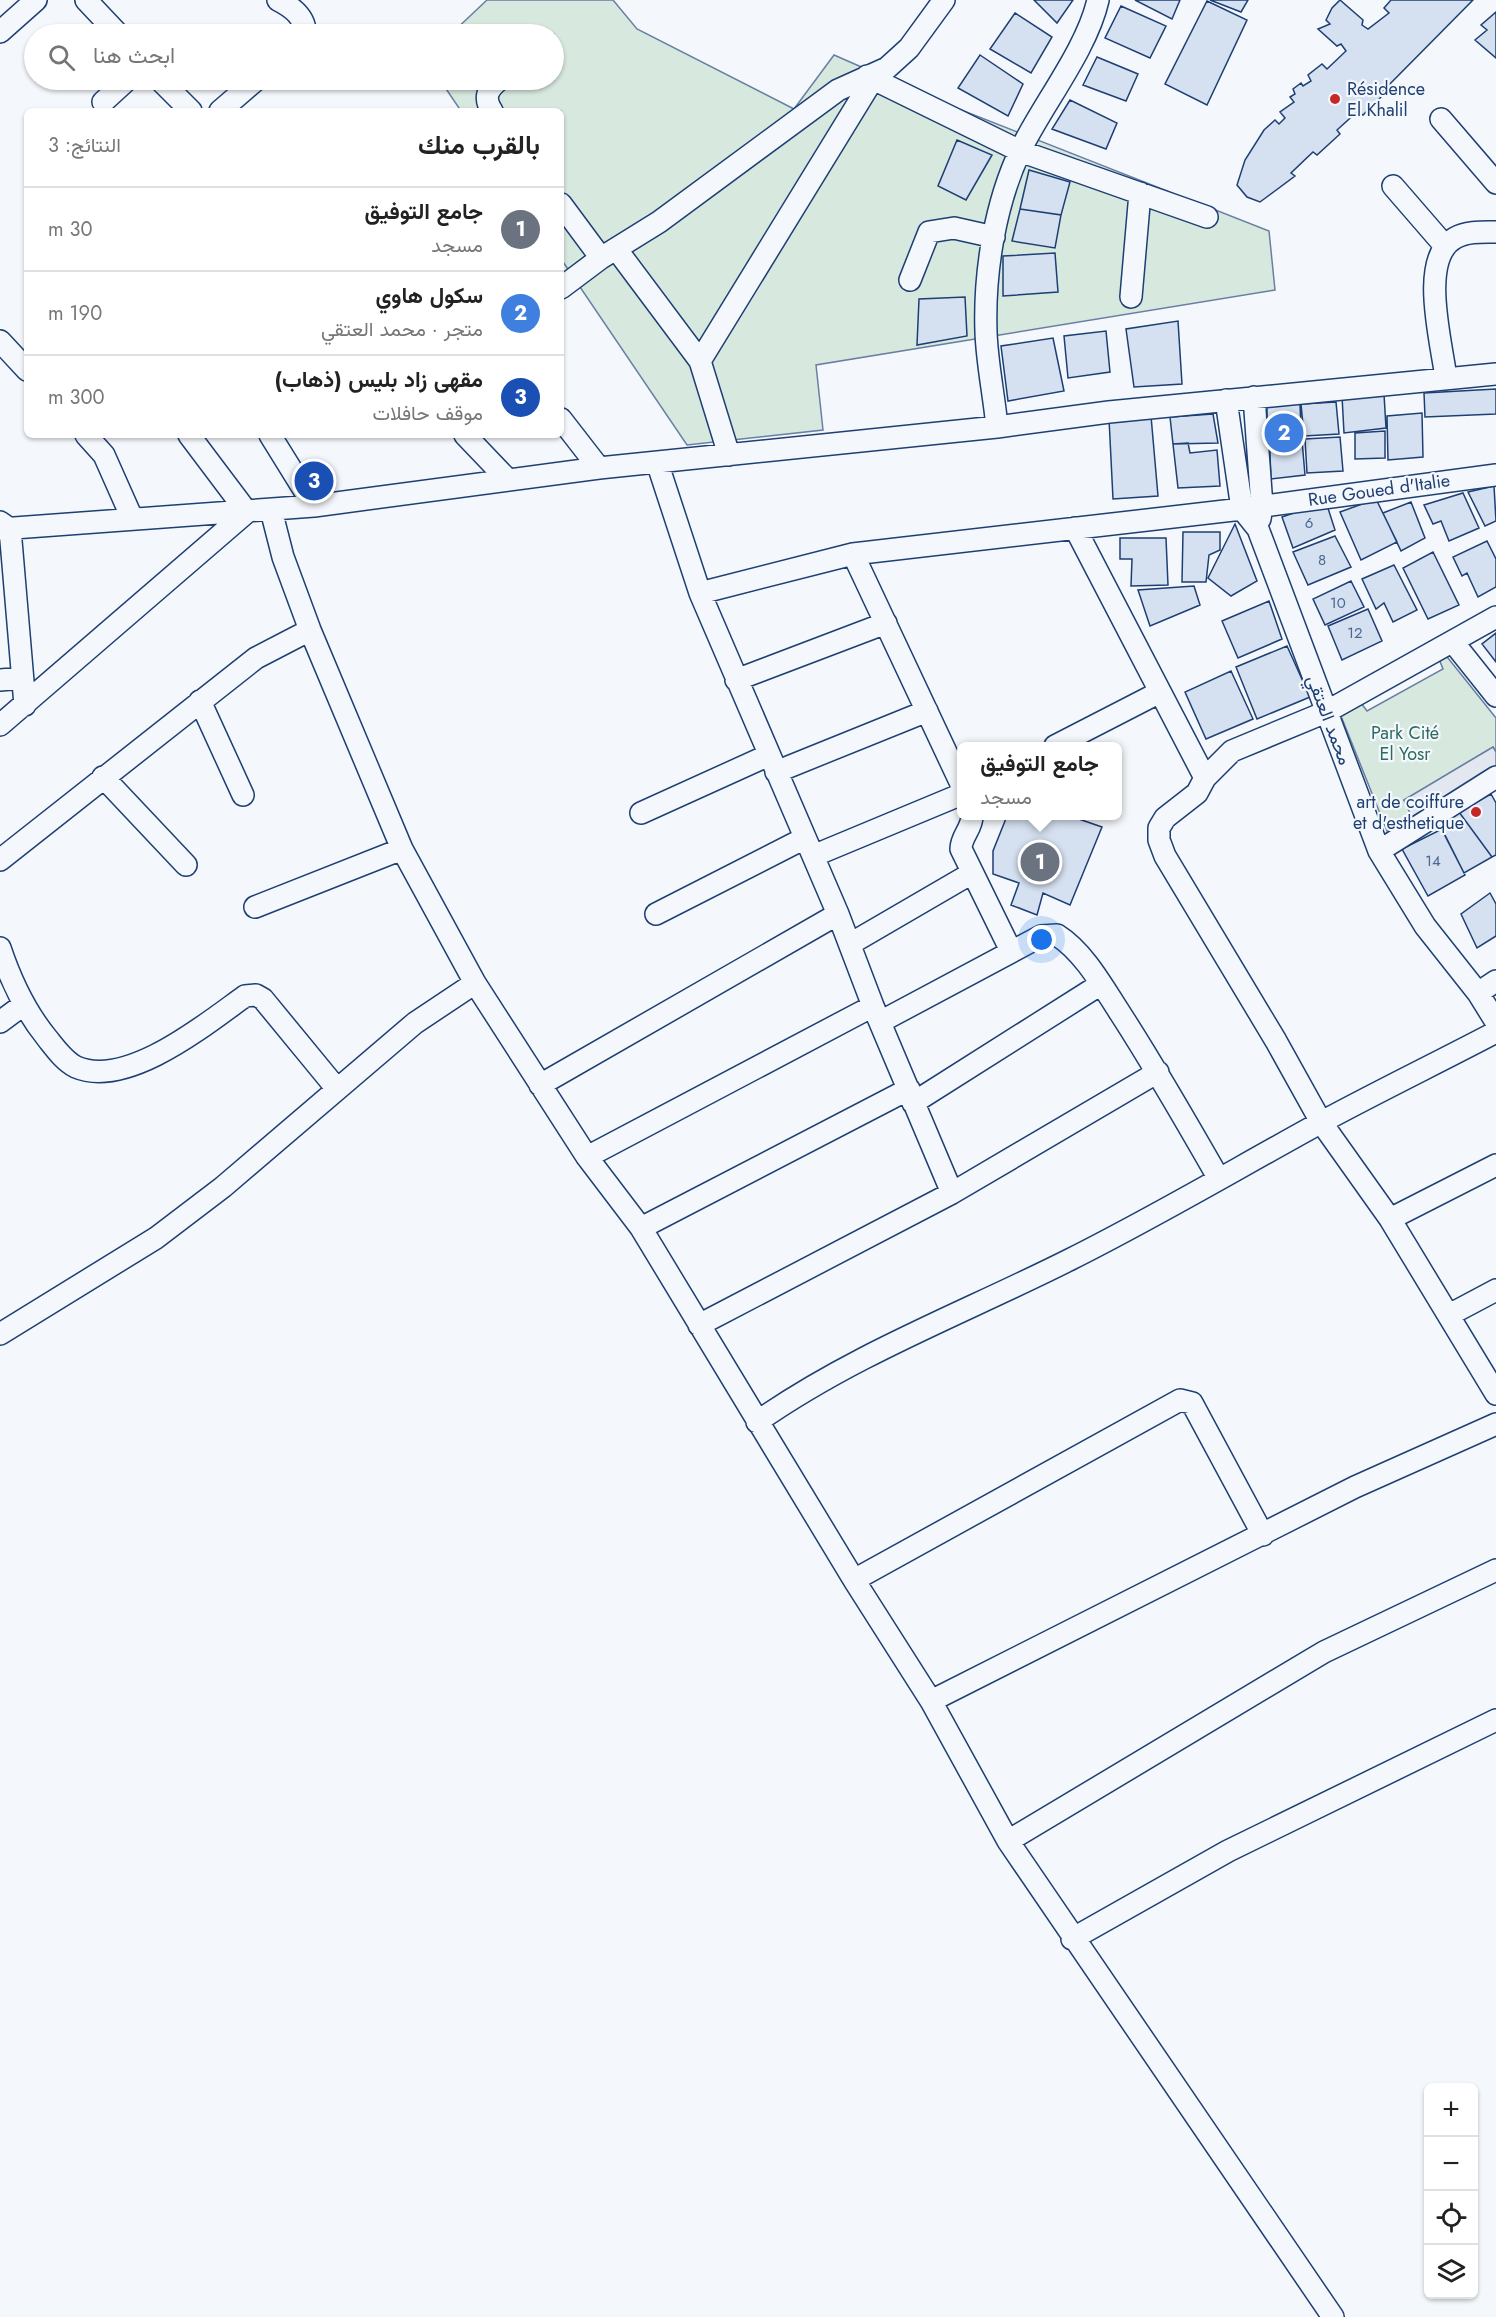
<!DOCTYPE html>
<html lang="ar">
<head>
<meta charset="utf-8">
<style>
  :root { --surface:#fff; --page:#f6f6f6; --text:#222; --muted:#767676; --line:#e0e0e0; --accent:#ea580c }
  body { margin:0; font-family:Jost,Vazirmatn,sans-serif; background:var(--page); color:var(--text); direction:rtl }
  .controls { position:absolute; right:18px; bottom:18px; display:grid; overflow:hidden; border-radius:9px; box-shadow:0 2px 4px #0004 }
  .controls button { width:54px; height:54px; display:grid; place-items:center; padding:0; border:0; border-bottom:2px solid var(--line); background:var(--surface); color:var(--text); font:30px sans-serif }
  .you { position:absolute; left:1042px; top:940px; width:21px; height:21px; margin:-15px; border:4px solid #fff; border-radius:50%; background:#1a73e8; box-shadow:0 0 0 9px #1a73e833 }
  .badge { display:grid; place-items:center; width:39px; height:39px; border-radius:50%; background:var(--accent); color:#fff; font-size:20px; font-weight:700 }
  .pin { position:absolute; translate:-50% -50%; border:3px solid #fff; box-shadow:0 2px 6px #0006 }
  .popup { position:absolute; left:957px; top:742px; width:165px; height:78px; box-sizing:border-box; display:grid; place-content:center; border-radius:9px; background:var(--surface); filter:drop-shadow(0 2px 4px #0005); font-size:20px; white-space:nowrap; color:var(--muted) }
  .popup b { font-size:22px; color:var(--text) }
  .popup::after { content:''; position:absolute; left:50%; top:100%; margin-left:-12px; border:12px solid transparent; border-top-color:var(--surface) }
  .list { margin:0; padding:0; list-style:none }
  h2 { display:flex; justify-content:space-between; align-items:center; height:78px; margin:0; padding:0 24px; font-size:26px }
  h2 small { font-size:20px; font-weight:400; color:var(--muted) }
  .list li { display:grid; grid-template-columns:39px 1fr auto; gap:18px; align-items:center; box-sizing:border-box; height:84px; padding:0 24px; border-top:2px solid var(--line) }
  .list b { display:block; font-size:22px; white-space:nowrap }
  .list p { margin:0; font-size:20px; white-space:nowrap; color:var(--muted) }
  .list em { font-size:20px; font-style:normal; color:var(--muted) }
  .icon { flex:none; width:33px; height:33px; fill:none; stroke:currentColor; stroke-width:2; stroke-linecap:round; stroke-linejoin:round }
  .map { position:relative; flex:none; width:1496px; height:2317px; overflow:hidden; direction:ltr }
  .search { position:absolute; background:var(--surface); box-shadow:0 2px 4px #0004; left:24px; top:24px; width:540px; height:66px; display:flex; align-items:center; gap:15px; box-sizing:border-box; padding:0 21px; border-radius:33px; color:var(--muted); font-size:22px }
  .panel { position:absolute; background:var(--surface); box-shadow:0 2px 4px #0004; left:24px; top:108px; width:540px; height:330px; border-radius:9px; direction:rtl }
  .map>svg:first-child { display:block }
  .green { fill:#d7e8df; stroke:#687fa3; stroke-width:1.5 }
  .parking { fill:#e3e8f0; stroke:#687fa3; stroke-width:1.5 }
  .building { fill:#d5e0f0; stroke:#1d3f73; stroke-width:1.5 }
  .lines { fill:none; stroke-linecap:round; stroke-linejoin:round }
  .minor-casing { stroke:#1d3f73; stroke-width:24 }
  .minor { stroke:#f4f7fb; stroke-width:21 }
  .poi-dot { fill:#c62828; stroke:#f4f7fb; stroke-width:2 }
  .labels { text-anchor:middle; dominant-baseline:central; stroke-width:4.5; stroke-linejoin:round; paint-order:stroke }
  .number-label { font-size:15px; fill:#4b6792 }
  .poi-label { font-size:18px; fill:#1d3f73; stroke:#f4f7fb; text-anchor:start }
  .street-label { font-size:18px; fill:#1d3f73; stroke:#f4f7fb }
  .park-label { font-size:18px; fill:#2c6c60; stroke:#f4f7fb }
</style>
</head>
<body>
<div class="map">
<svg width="1496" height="2317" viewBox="0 0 1496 2317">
  <rect width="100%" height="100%" fill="#f4f7fb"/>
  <!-- green -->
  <path class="green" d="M 487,0 L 613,0 L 637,29 L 794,109 L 834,55 L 946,104 L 1269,231 L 1275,290 L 816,365 L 823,430 L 687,445 L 561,259 L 561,111 L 461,111 L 440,80 L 554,80 L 554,34 L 451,34 Z
    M 1444,653 L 1496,718 L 1496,752 L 1493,747 L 1404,800 L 1412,817 L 1387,831 L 1341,716 L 1358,699 L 1367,711 L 1443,669 L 1437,654 Z"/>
  <!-- parking -->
  <path class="parking" d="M 1493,747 L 1496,752 L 1496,768 L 1412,817 L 1404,800 Z"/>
  <!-- building -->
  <path class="building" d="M 1034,0 L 1073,0 L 1057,23 Z
    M 1135,0 L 1180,0 L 1172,19 Z
    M 1210,0 L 1248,0 L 1241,12 Z
    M 1340,0 L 1363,20 L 1362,25 L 1368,29 L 1389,13 L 1384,8 L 1391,0 L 1473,0 L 1380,94 L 1382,96 L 1363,115 L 1357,112 L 1337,130 L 1340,134 L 1317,155 L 1313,152 L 1291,173 L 1295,176 L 1260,202 L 1247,197 L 1237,185 L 1245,160 L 1264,130 L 1275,120 L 1279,124 L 1285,118 L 1280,112 L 1294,102 L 1290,97 L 1295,94 L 1293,89 L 1301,83 L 1303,86 L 1311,81 L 1308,75 L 1322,64 L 1327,69 L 1346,51 L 1341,44 L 1337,46 L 1318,29 L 1330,24 L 1326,20 L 1332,8 Z
    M 1207,1 L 1247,20 L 1207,105 L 1165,84 Z
    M 1121,6 L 1166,26 L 1150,58 L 1105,38 Z
    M 1496,12 L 1496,58 L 1475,40 L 1487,30 L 1481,25 Z
    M 1015,13 L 1052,37 L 1031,73 L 990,49 Z
    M 980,55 L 1023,84 L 1008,116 L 958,88 Z
    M 1097,57 L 1138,74 L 1126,101 L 1083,85 Z
    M 1070,100 L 1117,123 L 1106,149 L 1052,129 Z
    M 957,140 L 992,155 L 966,200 L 938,186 Z
    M 1029,170 L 1070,182 L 1061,215 L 1020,209 Z
    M 1020,209 L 1061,215 L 1055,248 L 1012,241 Z
    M 1055,253 L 1058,292 L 1003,296 L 1003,256 Z
    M 965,297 L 967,336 L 917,345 L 919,299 Z
    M 1178,321 L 1182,384 L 1134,387 L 1126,329 Z
    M 1106,331 L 1110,372 L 1068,378 L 1064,336 Z
    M 1053,338 L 1064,391 L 1008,401 L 1001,346 Z
    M 1496,389 L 1496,414 L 1425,417 L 1424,393 Z
    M 1384,394 L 1386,428 L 1344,433 L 1342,396 Z
    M 1336,402 L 1339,434 L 1304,436 L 1301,404 Z
    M 1267,404 L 1300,404 L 1301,428 L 1267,429 Z
    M 1422,413 L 1423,457 L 1388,460 L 1387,416 Z
    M 1213,414 L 1218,443 L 1173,444 L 1170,417 Z
    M 1151,416 L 1158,496 L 1113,499 L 1109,419 Z
    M 1301,429 L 1305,475 L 1271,479 L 1269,430 Z
    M 1385,431 L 1385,458 L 1355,459 L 1355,433 Z
    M 1340,437 L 1343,471 L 1307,473 L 1305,439 Z
    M 1188,443 L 1190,453 L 1217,450 L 1220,486 L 1178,488 L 1173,444 Z
    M 1494,486 L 1496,521 L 1485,526 L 1468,492 Z
    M 1463,493 L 1479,528 L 1449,541 L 1441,521 L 1433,524 L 1424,505 Z
    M 1376,499 L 1397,542 L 1361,560 L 1340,512 Z
    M 1326,502 L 1335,530 L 1293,548 L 1282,517 Z
    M 1411,502 L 1425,538 L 1401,551 L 1383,513 Z
    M 1235,524 L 1257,581 L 1231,596 L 1208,578 Z
    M 1183,532 L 1220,532 L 1220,550 L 1209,555 L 1206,582 L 1182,582 Z
    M 1335,536 L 1351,567 L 1308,585 L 1293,552 Z
    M 1120,538 L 1166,538 L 1168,585 L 1131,586 L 1132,559 L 1120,559 Z
    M 1487,541 L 1496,559 L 1496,587 L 1478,597 L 1467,573 L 1462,576 L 1453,557 Z
    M 1433,552 L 1459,605 L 1428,619 L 1403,568 Z
    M 1394,565 L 1417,610 L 1393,622 L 1384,603 L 1376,609 L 1362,579 Z
    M 1351,581 L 1364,607 L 1325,625 L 1313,599 Z
    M 1194,586 L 1200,605 L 1150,626 L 1138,590 Z
    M 1269,601 L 1282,639 L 1238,658 L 1222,621 Z
    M 1368,609 L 1382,641 L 1342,660 L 1328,626 Z
    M 1496,633 L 1496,662 L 1482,644 Z
    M 1287,646 L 1310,697 L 1257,719 L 1236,667 Z
    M 1231,671 L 1253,719 L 1206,739 L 1185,692 Z
    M 1491,794 L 1496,803 L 1496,855 L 1492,857 L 1459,812 Z
    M 1459,812 L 1492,857 L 1464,873 L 1439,824 Z
    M 1007,816 L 1077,816 L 1076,818 L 1102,827 L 1070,905 L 1043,893 L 1037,915 L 1011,905 L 1019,883 L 993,874 L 993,851 Z
    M 1442,829 L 1465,875 L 1428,896 L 1402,849 Z
    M 1490,893 L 1496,904 L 1496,936 L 1477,948 L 1461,914 Z"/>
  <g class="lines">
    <!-- minor casing -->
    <g class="minor-casing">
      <path id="minor" d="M 86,0 L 118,34
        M 278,0 C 292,7 306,18 305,34
        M 0,32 L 36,0
        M 867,76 L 1020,151 L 1207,217
        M 160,80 L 191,111
        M 103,102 L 127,80
        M 220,111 L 256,80
        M 492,111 C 483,97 488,89 499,80
        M 1441,119 L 1496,183
        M 1393,186 L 1445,246
        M 561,204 L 601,258 L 561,288
        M 617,250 L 700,361 L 729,455
        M 601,258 L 659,222 L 838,90 L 887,68 L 909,48 L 944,0
        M 910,280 L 929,232 L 954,228 L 994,237
        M 1131,297 L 1140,193
        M 0,341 L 27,370
        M 700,361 L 873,79
        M 1446,378 C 1442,344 1418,258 1455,238 C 1467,231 1483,232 1496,232
        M 1254,397 L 1262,506 L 1260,519
        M 1226,400 L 1242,509 L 1258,529 L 1379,851 L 1425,926 L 1478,993 L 1496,1022
        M 561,419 L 599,468
        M 997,427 C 994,395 987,363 986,332 C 984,272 995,203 1021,149 C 1043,104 1087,49 1098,0
        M 86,435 L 104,455 L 132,518
        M 270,435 L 314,506
        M 465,435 L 508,480
        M 657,462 L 700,593 L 838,914 L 873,1006 L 952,1193
        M 271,510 L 283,557 L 310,630 L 402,849 L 475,983 L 587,1157 L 641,1228 L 854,1580 L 931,1701 L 1008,1841 L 1333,2317
        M 0,522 L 10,529 L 25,705
        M 1075,528 L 1205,778
        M 0,529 L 314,506 L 599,468 L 997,427 L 1109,412 L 1496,374
        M 853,554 L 962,786
        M 700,593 L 853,554 L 1242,509 L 1496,475
        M 1496,617 L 1326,712 L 1232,751 L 1205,778 L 1197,793 L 1165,818 L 1159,828 L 1159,840 L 1165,856 L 1276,1041 L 1321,1122 L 1390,1219 L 1496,1394
        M 1453,642 L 1496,696
        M 0,680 L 22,678
        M 736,680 L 886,623
        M 200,701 L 243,795
        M 0,725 L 247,512 L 189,435
        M 1055,746 L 1160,692
        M 776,772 L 927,711
        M 103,777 L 186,865
        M 641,813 L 769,755
        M 972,816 C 972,829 961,836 961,849 L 1011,951
        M 1379,851 L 1496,777
        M 813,856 L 962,794
        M 0,860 L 256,658 L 310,630
        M 255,907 L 402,849
        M 656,914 L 805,838
        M 850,944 L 972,873
        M 0,948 C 11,981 25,1011 47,1038 C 55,1048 64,1061 76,1067 C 127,1089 206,1024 245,996 L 256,995 L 263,999 L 337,1089
        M 1478,993 L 1496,981
        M 0,1022 L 23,1005
        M 880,1022 L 1041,936 L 1057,935 C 1084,952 1103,987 1120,1013 C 1155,1067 1187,1123 1219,1179
        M 540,1085 L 838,914
        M 913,1103 L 1101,984
        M 587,1157 L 873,1006
        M 1390,1219 L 1496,1165
        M 641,1228 L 909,1089
        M 1449,1315 L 1496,1290
        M 699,1325 L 952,1193 L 1158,1072
        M 0,1334 L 156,1238 L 223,1187 L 415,1023 L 475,983
        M 757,1422 C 854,1354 966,1312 1071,1259 C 1155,1217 1236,1169 1318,1124 C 1377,1092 1437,1063 1496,1032
        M 854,1580 L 1180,1400 L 1192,1403 L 1263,1535
        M 931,1701 L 1355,1487 L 1496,1424
        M 1008,1841 L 1324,1652 L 1496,1570
        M 1072,1939 L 1228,1851 L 1496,1720"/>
    </g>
    <!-- minor -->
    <use href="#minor" class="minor"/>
  </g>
  <!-- markers -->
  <g class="poi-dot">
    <circle cx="1335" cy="99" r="6"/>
    <circle cx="1476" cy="812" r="6"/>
  </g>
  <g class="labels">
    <!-- number labels -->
    <g class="number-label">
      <text x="1309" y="523">6</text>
      <text x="1322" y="560">8</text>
      <text x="1338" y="603">10</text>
      <text x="1355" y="633">12</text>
      <text x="1433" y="861">14</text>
    </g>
    <!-- poi labels -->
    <g class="poi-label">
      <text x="1347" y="89">Résidence<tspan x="1347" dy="21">El Khalil</tspan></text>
      <text x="1464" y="802" text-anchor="end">art de coiffure<tspan x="1464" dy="21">et d'esthetique</tspan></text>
    </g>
    <!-- street labels -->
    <g class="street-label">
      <text transform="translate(1379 490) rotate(-8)">Rue Goued d'Italie</text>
      <text transform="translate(1329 720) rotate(69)">محمد العتقي</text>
    </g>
    <!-- park labels -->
    <g class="park-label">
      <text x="1405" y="733">Park Cité<tspan x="1405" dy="21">El Yosr</tspan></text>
    </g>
  </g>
</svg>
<div class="controls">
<button>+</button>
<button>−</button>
<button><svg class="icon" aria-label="locate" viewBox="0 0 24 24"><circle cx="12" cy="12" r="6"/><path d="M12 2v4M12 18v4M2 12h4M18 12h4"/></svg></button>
<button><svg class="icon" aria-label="layers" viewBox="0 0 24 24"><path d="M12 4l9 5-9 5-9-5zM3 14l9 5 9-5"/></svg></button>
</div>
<div class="you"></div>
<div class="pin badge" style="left:1040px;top:862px;background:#6b7280">1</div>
<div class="popup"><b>جامع التوفيق</b>مسجد</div>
<div class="pin badge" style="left:1284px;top:433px;background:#3f7fe0">2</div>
<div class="pin badge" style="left:314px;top:481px;background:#1a4fb4">3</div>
<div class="search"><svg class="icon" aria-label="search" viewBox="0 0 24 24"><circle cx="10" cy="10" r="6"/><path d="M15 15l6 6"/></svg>ابحث هنا</div>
<section class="panel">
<h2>بالقرب منك<small>النتائج: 3</small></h2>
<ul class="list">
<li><span class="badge" style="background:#6b7280">1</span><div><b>جامع التوفيق</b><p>مسجد</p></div><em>30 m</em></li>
<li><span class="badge" style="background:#3f7fe0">2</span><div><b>سكول هاوي</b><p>متجر · محمد العتقي</p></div><em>190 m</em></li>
<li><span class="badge" style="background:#1a4fb4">3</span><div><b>مقهى زاد بليس (ذهاب)</b><p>موقف حافلات</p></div><em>300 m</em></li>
</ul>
</section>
</div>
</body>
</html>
